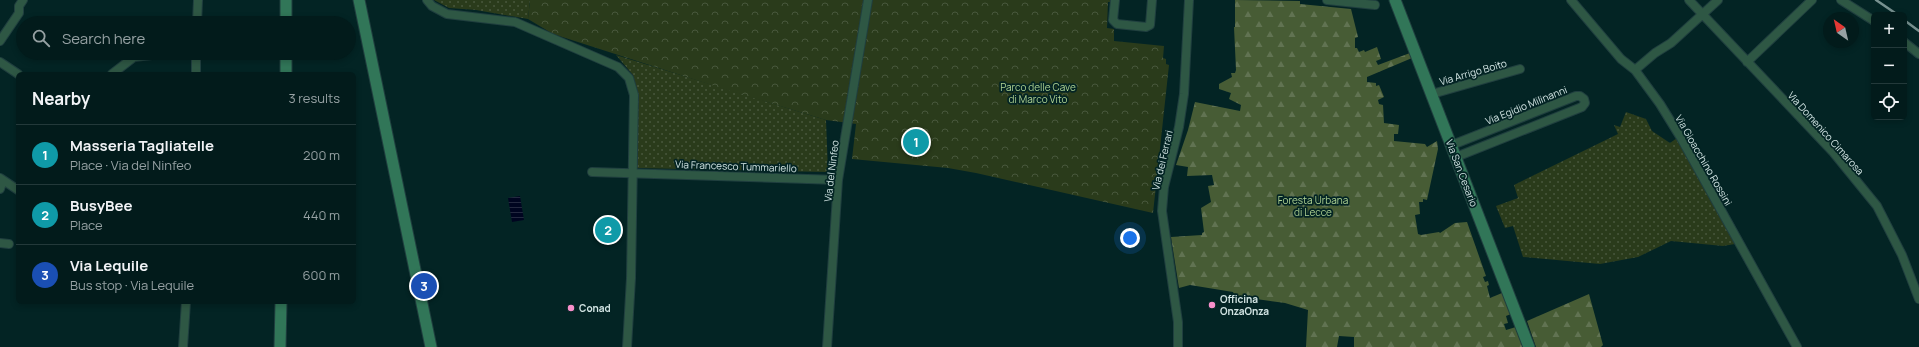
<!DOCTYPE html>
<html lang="en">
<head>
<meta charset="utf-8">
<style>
  :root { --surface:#021b1b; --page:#102828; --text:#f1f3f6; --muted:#96a1a3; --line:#23393a; --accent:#f890cb }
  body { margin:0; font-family:Manrope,sans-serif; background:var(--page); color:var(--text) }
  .controls { position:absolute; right:12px; top:12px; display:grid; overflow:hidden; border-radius:6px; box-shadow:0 2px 6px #0003 }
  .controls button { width:36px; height:36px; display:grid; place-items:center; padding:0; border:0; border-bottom:1px solid var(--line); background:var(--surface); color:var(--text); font:20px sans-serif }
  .compass { position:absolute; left:1823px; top:12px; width:36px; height:36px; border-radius:50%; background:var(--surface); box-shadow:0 2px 6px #0003; rotate:326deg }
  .you { position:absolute; left:1130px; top:238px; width:14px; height:14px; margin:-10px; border:3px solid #fff; border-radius:50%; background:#1a73e8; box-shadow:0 0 0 6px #1a73e833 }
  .badge { display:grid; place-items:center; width:26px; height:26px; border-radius:50%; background:var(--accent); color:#fff; font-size:13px; font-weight:700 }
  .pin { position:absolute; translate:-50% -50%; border:2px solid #fff; box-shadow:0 1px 4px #0006 }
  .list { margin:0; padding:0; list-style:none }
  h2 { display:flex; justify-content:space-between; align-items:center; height:52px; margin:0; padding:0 16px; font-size:17px }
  h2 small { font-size:13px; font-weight:400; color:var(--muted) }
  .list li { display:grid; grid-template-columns:26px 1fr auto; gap:12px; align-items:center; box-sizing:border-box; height:60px; padding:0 16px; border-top:1px solid var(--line) }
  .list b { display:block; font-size:15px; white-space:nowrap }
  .list p { margin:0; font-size:13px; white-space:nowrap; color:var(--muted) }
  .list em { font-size:13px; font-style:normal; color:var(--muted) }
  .icon { flex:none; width:22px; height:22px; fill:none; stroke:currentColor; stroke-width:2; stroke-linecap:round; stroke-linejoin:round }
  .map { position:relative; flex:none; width:1919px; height:347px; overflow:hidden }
  .search { position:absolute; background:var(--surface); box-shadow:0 2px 6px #0003; left:16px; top:16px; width:340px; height:44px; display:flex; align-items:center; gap:10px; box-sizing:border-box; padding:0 14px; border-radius:22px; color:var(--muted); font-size:15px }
  .panel { position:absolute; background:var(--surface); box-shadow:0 2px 6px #0003; left:16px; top:72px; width:340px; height:232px; border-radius:6px }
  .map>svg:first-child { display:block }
  .grass { fill:url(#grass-dots) }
  .forest { fill:url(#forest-firs) }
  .park { fill:url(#park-crowns) }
  .water { fill:url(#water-rules) }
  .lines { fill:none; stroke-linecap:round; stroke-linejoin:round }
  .street-casing { stroke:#203f3f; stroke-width:10 }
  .secondary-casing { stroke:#203f3f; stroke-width:13 }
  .street { stroke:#2e5744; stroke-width:8 }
  .secondary { stroke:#317658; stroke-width:11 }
  .rail { stroke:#789190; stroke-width:2.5 }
  .poi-dot { fill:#f890cb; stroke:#032424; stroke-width:1.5 }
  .labels { text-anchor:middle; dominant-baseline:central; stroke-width:3.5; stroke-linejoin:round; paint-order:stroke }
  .street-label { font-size:10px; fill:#d3e5e4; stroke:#032424 }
  .park-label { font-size:10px; fill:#b0d393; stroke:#032424 }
  .poi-label { font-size:10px; font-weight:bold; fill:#d3e5e4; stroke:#032424; text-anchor:start }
</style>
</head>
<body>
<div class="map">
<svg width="1919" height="347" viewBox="0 0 1919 347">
  <defs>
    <pattern id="grass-dots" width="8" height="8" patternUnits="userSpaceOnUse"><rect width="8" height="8" fill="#2a3b1b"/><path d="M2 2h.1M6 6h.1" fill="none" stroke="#48573c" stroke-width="1.8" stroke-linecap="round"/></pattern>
    <pattern id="forest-firs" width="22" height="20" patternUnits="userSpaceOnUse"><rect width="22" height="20" fill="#475c35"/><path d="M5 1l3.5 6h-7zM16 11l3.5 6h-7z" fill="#617352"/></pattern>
    <pattern id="park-crowns" width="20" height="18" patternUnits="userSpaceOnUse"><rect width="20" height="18" fill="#2a3b1b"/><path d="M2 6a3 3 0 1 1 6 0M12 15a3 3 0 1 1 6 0" fill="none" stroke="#48573c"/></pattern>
    <pattern id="water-rules" width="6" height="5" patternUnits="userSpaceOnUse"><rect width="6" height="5" fill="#000520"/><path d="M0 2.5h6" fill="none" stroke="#242940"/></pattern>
  </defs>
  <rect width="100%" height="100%" fill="#032424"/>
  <!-- grass -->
  <path class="grass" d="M 434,0 L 530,0 L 528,19 L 476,10 L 449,8 Z
    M 616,55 L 826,120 L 828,172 L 636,168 L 638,95 L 633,75 Z
    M 1626,112 L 1646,119 L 1652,131 L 1670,143 L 1677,138 L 1735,244 L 1723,246 L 1671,241 L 1638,257 L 1600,264 L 1523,257 L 1513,226 L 1505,228 L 1496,206 L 1518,198 L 1514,185 L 1618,134 L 1614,125 L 1620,127 Z"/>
  <!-- forest -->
  <path class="forest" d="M 1235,0 L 1300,1 L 1300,4 L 1351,9 L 1358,37 L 1355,38 L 1355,48 L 1357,48 L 1359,52 L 1364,50 L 1365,52 L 1377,47 L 1381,59 L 1376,61 L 1378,65 L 1410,53 L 1412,58 L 1367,77 L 1367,82 L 1376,83 L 1376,86 L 1379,85 L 1384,97 L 1378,100 L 1379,104 L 1383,105 L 1384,123 L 1399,125 L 1398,134 L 1394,134 L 1394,141 L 1425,144 L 1427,147 L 1437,141 L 1438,149 L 1427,200 L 1423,199 L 1423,202 L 1419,202 L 1420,214 L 1415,215 L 1418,234 L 1421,235 L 1439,232 L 1440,233 L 1455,223 L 1467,222 L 1486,276 L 1483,277 L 1485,282 L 1488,281 L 1489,285 L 1487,286 L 1490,298 L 1502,293 L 1511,314 L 1506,316 L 1508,323 L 1504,324 L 1506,330 L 1516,327 L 1523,347 L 1354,347 L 1354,337 L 1339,336 L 1337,347 L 1306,347 L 1308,310 L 1285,303 L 1235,296 L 1233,292 L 1190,285 L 1179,288 L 1171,237 L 1202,235 L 1202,233 L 1204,232 L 1201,208 L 1211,202 L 1208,186 L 1214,185 L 1212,175 L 1187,176 L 1188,167 L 1176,165 L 1188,130 L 1195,102 L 1240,111 L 1241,105 L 1229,99 L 1231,93 L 1219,89 L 1219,84 L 1232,77 L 1231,73 L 1235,73 L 1236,70 L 1234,27 L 1235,27 Z
    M 1589,294 L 1603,345 L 1601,347 L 1536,347 L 1527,321 Z"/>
  <!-- park -->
  <path class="park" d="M 530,0 L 1112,0 L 1112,2 L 1108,2 L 1107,28 L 1114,29 L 1114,41 L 1164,46 L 1163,58 L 1166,59 L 1166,64 L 1169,65 L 1153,213 L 976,173 L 948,168 L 852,159 L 856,124 L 826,120 L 724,89 L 553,34 L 528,19 Z"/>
  <!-- water -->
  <path class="water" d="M 520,196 L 524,220 L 512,222 L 508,198 Z"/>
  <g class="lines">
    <!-- street casing -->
    <g class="street-casing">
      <path id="street" d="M 427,0 L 432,6 L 447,14 L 515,22 L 618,67 L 629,78 L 634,95 L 631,278 L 627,347
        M 1115,0 L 1113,20 L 1117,24 L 1146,27 L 1150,25 L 1152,0
        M 1327,0 L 1375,5
        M 1571,0 L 1621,59 L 1635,70 L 1660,104 L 1681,138 L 1797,347
        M 1689,0 L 1833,152 L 1877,206 L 1902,255 L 1919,299
        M 1841,0 L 1874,21
        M 197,23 L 198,0
        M 0,41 L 19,13 L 19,6 L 23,0
        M 1904,42 L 1919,54
        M 0,62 L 18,74
        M 1747,62 L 1812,0
        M 1635,70 L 1655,53 L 1671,43 L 1718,0
        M 112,74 L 134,57 L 170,53
        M 196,74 L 196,53
        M 1432,94 L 1520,69
        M 1452,145 L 1576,96 L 1580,96 L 1584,99 L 1585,103 L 1582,107 L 1456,157
        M 592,172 L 838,180
        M 0,178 L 3,180 L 0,189
        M 3,180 L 18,190
        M 0,243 L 9,244
        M 183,347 L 186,302
        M 827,347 L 838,180 L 868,0
        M 1178,347 L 1178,322 L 1162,211 L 1164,187 L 1179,127 L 1184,94 L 1189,0"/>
    </g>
    <!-- secondary casing -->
    <g class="secondary-casing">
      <path id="secondary" d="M 286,0 L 286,23
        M 359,0 L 431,347
        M 1395,0 L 1529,347
        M 286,74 L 286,53
        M 280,347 L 281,302"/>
    </g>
    <!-- street -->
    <use href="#street" class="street"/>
    <!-- secondary -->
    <use href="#secondary" class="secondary"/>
    <!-- rail -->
    <path class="rail" d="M 1876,0 L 1898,15
      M 1904,20 L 1919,31"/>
  </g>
  <!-- markers -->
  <g class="poi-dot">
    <circle cx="1212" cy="305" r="4"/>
    <circle cx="571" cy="308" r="4"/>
  </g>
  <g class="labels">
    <!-- street labels -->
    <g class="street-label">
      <text transform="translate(1473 72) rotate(-16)">Via Arrigo Boito</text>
      <text transform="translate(1526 105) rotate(-22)">Via Egidio Milinanni</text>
      <text transform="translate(1826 133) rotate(48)">Via Domenico Cimarosa</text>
      <text transform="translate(1162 160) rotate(-77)">Via dei Ferrari</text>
      <text transform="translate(1704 160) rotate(60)">Via Gioacchino Rossini</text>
      <text transform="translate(736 166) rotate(2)">Via Francesco Tummariello</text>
      <text transform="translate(831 171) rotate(-83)">Via del Ninfeo</text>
      <text transform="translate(1462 173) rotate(69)">Via San Cesario</text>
    </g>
    <!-- park labels -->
    <g class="park-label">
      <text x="1038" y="87">Parco delle Cave<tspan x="1038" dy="12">di Marco Vito</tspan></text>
      <text x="1313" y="200">Foresta Urbana<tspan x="1313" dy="12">di Lecce</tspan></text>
    </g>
    <!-- poi labels -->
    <g class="poi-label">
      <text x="1220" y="299">Officina<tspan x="1220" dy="12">OnzaOnza</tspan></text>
      <text x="579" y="308">Conad</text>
    </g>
  </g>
</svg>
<div class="controls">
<button>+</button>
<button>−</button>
<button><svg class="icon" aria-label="locate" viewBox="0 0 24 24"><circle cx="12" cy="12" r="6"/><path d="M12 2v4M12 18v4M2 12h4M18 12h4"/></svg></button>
</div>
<svg class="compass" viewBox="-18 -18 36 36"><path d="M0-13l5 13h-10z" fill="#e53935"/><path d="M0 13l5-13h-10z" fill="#96a1a3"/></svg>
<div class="you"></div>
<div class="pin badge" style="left:916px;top:142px;background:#0f9aa8">1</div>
<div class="pin badge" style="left:608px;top:230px;background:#0f9aa8">2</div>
<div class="pin badge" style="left:424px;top:286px;background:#1a4fb4">3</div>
<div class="search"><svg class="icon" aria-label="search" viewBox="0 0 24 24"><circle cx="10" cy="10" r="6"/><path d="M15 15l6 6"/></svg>Search here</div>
<section class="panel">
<h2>Nearby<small>3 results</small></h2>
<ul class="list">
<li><span class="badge" style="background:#0f9aa8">1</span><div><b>Masseria Tagliatelle</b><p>Place · Via del Ninfeo</p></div><em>200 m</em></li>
<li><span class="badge" style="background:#0f9aa8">2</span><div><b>BusyBee</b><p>Place</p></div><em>440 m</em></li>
<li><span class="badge" style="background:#1a4fb4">3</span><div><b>Via Lequile</b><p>Bus stop · Via Lequile</p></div><em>600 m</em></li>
</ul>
</section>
</div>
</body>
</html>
